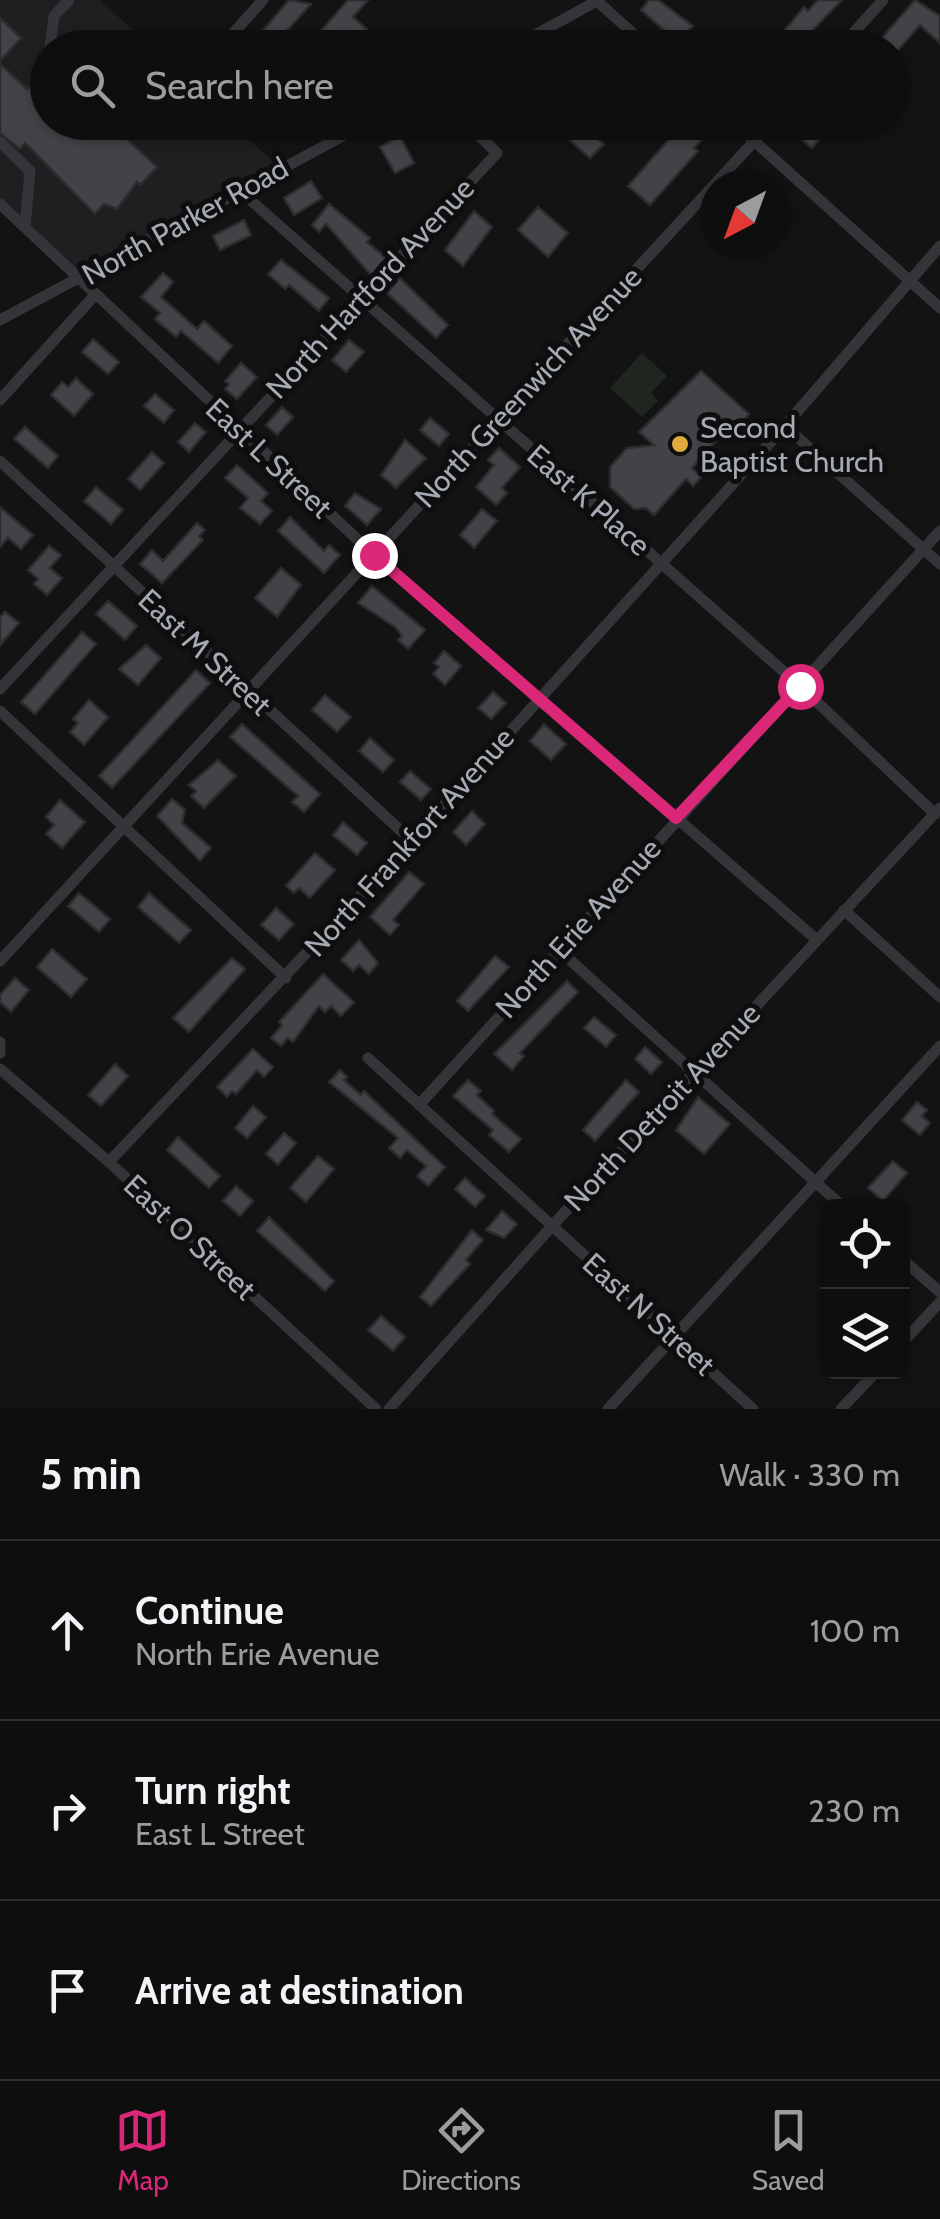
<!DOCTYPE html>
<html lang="en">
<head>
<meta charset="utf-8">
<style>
  :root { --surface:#0e0e0f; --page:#171718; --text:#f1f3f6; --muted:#9b9c9e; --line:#2e2e2f; --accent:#db2777 }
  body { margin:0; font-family:Cabin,sans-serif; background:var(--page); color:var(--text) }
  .controls { position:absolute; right:30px; bottom:30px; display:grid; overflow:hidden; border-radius:15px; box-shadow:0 2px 8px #0004 }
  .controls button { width:90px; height:90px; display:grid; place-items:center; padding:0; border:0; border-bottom:2px solid var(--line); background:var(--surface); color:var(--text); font:50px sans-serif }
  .compass { position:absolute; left:700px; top:170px; width:90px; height:90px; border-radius:50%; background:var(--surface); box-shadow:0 2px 8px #0004; rotate:221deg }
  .stop { position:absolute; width:30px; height:30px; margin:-22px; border:8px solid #db2777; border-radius:50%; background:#fff }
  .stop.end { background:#db2777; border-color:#fff; box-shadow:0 2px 10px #0008 }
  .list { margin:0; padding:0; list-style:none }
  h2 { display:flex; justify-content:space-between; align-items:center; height:130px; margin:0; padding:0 40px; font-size:42px }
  h2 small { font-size:32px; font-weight:400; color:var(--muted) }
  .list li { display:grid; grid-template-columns:65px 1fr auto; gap:30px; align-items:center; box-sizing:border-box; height:180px; padding:0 40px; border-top:2px solid var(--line) }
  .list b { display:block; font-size:38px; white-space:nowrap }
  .list p { margin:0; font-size:32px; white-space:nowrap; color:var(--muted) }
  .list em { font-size:32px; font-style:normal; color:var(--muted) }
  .icon { flex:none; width:55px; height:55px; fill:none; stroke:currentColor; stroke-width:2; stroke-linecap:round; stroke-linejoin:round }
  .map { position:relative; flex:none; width:940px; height:1409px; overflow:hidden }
  .search { position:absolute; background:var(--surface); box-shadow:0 2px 8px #0004; left:30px; right:30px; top:30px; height:110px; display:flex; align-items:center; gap:25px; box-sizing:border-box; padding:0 35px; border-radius:55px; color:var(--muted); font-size:38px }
  .sheet { height:670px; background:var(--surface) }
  nav { display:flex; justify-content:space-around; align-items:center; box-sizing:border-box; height:140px; border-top:2px solid var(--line); background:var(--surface); font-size:28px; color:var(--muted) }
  nav a { display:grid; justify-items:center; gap:5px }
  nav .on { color:var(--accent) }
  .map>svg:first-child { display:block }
  .built { fill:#1f1f21 }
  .green { fill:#1f2620 }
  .building { fill:#424347; stroke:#2d2d30; stroke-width:2.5 }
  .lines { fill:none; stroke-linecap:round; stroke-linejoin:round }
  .minor { stroke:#343539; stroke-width:11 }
  .route { stroke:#db2777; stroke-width:12 }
  .poi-dot { fill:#e1ab3d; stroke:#0e0e0f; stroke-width:4 }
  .labels { text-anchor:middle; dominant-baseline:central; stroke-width:10; stroke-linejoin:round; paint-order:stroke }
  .street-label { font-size:30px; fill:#a5aab3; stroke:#0e0e0f }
  .poi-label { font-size:30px; fill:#a5aab3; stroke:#0e0e0f; text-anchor:start }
</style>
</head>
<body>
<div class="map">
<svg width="940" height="1409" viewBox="0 0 940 1409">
  <rect width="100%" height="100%" fill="#131314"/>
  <!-- built -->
  <path class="built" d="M 0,0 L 100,0 L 151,47 L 48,48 L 48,122 L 231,123 L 278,166 L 79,274 L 0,201 Z"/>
  <!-- green -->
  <path class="green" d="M 642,353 L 667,376 L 651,393 L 658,401 L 642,417 L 610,388 Z"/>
  <!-- building -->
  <path class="building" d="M 289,0 L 311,4 L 271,48 L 248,48 Z
    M 348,0 L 368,0 L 353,17 L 376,37 L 366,48 L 306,48 Z
    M 649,0 L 658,0 L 693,26 L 688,31 L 694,36 L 685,48 L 641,10 Z
    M 818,0 L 842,0 L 795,48 L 770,48 L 804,7 L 808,11 Z
    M 915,0 L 940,16 L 940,43 L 920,25 L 892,57 L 892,48 L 873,48 Z
    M 0,18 L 21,38 L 0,61 Z
    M 0,64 L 27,89 L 48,68 L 48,122 L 109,122 L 157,167 L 140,185 L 137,182 L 117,209 L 104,204 L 95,214 L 25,143 L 20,149 L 0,133 Z
    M 576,122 L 604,144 L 590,158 L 564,135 Z
    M 684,122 L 701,122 L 710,131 L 694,148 L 698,151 L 650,205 L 628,186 Z
    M 803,122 L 824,134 L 812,148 L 794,133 Z
    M 400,136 L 414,163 L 395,173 L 380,147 Z
    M 311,181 L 322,198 L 294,215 L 284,198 Z
    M 329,204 L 370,238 L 367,242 L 386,258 L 371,275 L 326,224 L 319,232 L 312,225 Z
    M 538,207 L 568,233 L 548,257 L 518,230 Z
    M 474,211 L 492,227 L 463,266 L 445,250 Z
    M 244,220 L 251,235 L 220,250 L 213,236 Z
    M 281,260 L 329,298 L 319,311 L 289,285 L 285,289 L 268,274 Z
    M 163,273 L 173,282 L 161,297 L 197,329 L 204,321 L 232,346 L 218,363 L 181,331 L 176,337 L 155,319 L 160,313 L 141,297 Z
    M 400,278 L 448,325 L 436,338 L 387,293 Z
    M 93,339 L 119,362 L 108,374 L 82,352 Z
    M 349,340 L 364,352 L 346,372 L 332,360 Z
    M 241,363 L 257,377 L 237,399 L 225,389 L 229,384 L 225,381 Z
    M 701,371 L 749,414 L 728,438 L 723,433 L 692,468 L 701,477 L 693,486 L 686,479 L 654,515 L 646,508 L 634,509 L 610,487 L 610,467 L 627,448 L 654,445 L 639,432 Z
    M 76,378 L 93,394 L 74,416 L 51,395 L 62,382 L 68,387 Z
    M 155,394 L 174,410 L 164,423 L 144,406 Z
    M 282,407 L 293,417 L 277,435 L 266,425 Z
    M 430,418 L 449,434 L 439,446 L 420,430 Z
    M 195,423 L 206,432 L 189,452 L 178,442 Z
    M 25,427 L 58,456 L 48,468 L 14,439 Z
    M 405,440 L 426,458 L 396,488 L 381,475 Z
    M 499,448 L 520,467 L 502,488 L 507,493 L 496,505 L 476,487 L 494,465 L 488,460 Z
    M 152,452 L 164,463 L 140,490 L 128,479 Z
    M 237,465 L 268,493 L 261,501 L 272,511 L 260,524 L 240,508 L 248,498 L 225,478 Z
    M 96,487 L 123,510 L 111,524 L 84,501 Z
    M 355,493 L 381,509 L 367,525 L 345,506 Z
    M 0,507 L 33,535 L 21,549 L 8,538 L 0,547 Z
    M 482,509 L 497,521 L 474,548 L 460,535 Z
    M 290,517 L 324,551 L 329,545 L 340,555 L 324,573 L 278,531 Z
    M 197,523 L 205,530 L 199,536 L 203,540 L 162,583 L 140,564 L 152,550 L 163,561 Z
    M 49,546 L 61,555 L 50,568 L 62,578 L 47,595 L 34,584 L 38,579 L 28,570 Z
    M 281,568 L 301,585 L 277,617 L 255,598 Z
    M 372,586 L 425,630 L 408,649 L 398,640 L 402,636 L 395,627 L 358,603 Z
    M 108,601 L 137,626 L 125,640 L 96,614 Z
    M 5,612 L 19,623 L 0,645 L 0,617 Z
    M 82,632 L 96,644 L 35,714 L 21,702 Z
    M 146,645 L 161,658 L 138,685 L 119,669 Z
    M 444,651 L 461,666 L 445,685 L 433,674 L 439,667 L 434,663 Z
    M 196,670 L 210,683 L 112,788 L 99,776 Z
    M 493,692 L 506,703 L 491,719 L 478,708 Z
    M 325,695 L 351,717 L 337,732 L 312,710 Z
    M 89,700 L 108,717 L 84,745 L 70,732 L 78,723 L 73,719 Z
    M 242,724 L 320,794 L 304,812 L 292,802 L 298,796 L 230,737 Z
    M 544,724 L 566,744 L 551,760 L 530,741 Z
    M 370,738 L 394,760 L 383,772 L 359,751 Z
    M 218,760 L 236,776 L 204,808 L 191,796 L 196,791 L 189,785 Z
    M 410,771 L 431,789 L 421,800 L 400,782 Z
    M 172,799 L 185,810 L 182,823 L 211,848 L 200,861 L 157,816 Z
    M 60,800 L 85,822 L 62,848 L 46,834 L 54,825 L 46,817 Z
    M 472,811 L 485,824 L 466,845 L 453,832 Z
    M 343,822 L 367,843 L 357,855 L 333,835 Z
    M 315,853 L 335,870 L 310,898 L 299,888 L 294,893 L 286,886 Z
    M 409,872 L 424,884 L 393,920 L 399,925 L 390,935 L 370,917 Z
    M 79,893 L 110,919 L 99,932 L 68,906 Z
    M 149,893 L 191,930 L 179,943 L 138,907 Z
    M 276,908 L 294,924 L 279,940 L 261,925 Z
    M 359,940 L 378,963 L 369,974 L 359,965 L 353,971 L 341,960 Z
    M 52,949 L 87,979 L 71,997 L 37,967 Z
    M 495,956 L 509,967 L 468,1011 L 457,1001 Z
    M 232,958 L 245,969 L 189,1032 L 173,1018 Z
    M 323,974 L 354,1002 L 341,1016 L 331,1006 L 325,1012 L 319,1006 L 293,1042 L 288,1038 L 281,1046 L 271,1038 L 282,1025 L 279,1022 Z
    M 15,978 L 29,990 L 11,1012 L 0,1002 L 0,995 Z
    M 567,981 L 578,992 L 520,1053 L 524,1056 L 512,1070 L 494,1054 Z
    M 594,1017 L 616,1035 L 606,1047 L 584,1028 Z
    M 645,1047 L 662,1062 L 651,1074 L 635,1059 Z
    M 253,1049 L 273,1067 L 264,1077 L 257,1070 L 236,1094 L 232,1091 L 227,1097 L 217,1087 Z
    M 115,1064 L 128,1076 L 101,1106 L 88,1095 Z
    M 340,1070 L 347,1077 L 344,1080 L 361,1095 L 364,1091 L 445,1167 L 428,1186 L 417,1176 L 426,1166 L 407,1150 L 400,1158 L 389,1148 L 398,1138 L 329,1082 Z
    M 468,1080 L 481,1091 L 477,1095 L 494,1111 L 492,1114 L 521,1139 L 509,1152 L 489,1135 L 493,1130 L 453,1096 Z
    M 626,1080 L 639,1092 L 595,1141 L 583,1130 Z
    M 698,1097 L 730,1124 L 704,1154 L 676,1130 Z
    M 917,1102 L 927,1110 L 922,1116 L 930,1123 L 920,1135 L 902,1120 Z
    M 253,1106 L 266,1117 L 247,1138 L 235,1128 Z
    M 284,1133 L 296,1143 L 278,1165 L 266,1154 Z
    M 178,1137 L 220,1176 L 209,1188 L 167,1150 Z
    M 318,1156 L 334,1169 L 306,1202 L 290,1188 Z
    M 893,1161 L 907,1173 L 883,1201 L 868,1188 Z
    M 465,1178 L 485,1196 L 475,1207 L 455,1189 Z
    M 236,1186 L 253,1201 L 240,1216 L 223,1201 Z
    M 502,1211 L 517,1224 L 504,1238 L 486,1230 Z
    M 269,1217 L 334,1281 L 325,1291 L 257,1231 Z
    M 472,1230 L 483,1240 L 466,1260 L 470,1264 L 431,1306 L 420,1297 Z
    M 381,1316 L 405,1337 L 393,1351 L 368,1330 Z"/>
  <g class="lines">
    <!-- minor -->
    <path class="minor" d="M 596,0 L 649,48
      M 50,48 L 54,16 L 69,0
      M 220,48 L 263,0
      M 511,48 L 599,0
      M 840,48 L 883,0
      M 733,122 L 940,308
      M 0,142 L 30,171 L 25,227
      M 239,190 L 800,686 L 935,814
      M 0,204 L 374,555 L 817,940
      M 0,320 L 369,122
      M 0,400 L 94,296
      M 785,426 L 940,564
      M 0,461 L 412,841
      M 0,689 L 497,153 L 465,122
      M 0,711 L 286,978
      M 844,910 L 940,997
      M 559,950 L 842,1206
      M 0,961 L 772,122
      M 0,1042 L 0,1053
      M 368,1058 L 753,1409
      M 0,1069 L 109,1162 L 376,1409
      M 419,1105 L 940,531
      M 109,1162 L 412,841 L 785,426 L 940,246
      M 902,1259 L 940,1292
      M 902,1343 L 940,1302
      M 389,1409 L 552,1226 L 940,808
      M 608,1409 L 940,1046
      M 841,1409 L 876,1372"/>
  </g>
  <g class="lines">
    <!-- route -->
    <path class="route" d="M 374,555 L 676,818 L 800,686"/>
  </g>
  <!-- markers -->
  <circle class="poi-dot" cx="680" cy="444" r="10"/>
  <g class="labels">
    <!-- street labels -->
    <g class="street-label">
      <text transform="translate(185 221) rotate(-29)">North Parker Road</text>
      <text transform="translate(370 288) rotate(-47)">North Hartford Avenue</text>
      <text transform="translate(528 387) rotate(-47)">North Greenwich Avenue</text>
      <text transform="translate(269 458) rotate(43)">East L Street</text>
      <text transform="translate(589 500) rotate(41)">East K Place</text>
      <text transform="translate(205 652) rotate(43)">East M Street</text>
      <text transform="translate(409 842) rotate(-48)">North Frankfort Avenue</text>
      <text transform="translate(578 928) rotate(-48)">North Erie Avenue</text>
      <text transform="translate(662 1107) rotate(-47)">North Detroit Avenue</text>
      <text transform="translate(190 1237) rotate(43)">East O Street</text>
      <text transform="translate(649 1314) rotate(42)">East N Street</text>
    </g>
    <!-- poi labels -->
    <g class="poi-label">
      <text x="700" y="427">Second<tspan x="700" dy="34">Baptist Church</tspan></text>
    </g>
  </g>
</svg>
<div class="controls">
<button><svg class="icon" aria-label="locate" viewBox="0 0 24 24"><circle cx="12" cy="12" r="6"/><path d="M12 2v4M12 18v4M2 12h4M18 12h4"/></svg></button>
<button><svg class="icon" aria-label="layers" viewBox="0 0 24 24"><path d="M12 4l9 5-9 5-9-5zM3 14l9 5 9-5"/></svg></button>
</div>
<svg class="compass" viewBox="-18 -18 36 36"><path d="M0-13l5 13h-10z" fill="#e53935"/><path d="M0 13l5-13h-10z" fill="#9b9c9e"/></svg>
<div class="stop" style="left:800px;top:686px"></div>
<div class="stop end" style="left:374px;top:555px"></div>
<div class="search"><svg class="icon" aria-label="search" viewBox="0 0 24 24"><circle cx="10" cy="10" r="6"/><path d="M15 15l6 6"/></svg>Search here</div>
</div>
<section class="sheet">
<h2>5 min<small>Walk · 330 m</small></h2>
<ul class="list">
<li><svg class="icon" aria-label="ahead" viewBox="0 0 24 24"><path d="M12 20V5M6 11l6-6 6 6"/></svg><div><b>Continue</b><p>North Erie Avenue</p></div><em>100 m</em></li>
<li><svg class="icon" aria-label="right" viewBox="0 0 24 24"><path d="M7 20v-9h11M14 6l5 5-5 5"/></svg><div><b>Turn right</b><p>East L Street</p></div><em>230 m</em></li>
<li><svg class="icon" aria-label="arrive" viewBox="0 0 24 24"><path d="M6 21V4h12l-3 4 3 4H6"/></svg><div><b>Arrive at destination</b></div></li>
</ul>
</section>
<nav>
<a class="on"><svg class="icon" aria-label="map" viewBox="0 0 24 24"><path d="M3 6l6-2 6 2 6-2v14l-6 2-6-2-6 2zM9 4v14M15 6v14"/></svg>Map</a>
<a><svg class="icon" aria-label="directions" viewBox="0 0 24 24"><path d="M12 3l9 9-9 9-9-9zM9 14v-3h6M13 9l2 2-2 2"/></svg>Directions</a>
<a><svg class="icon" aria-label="saved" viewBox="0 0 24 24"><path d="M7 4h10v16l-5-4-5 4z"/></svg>Saved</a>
</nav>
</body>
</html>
